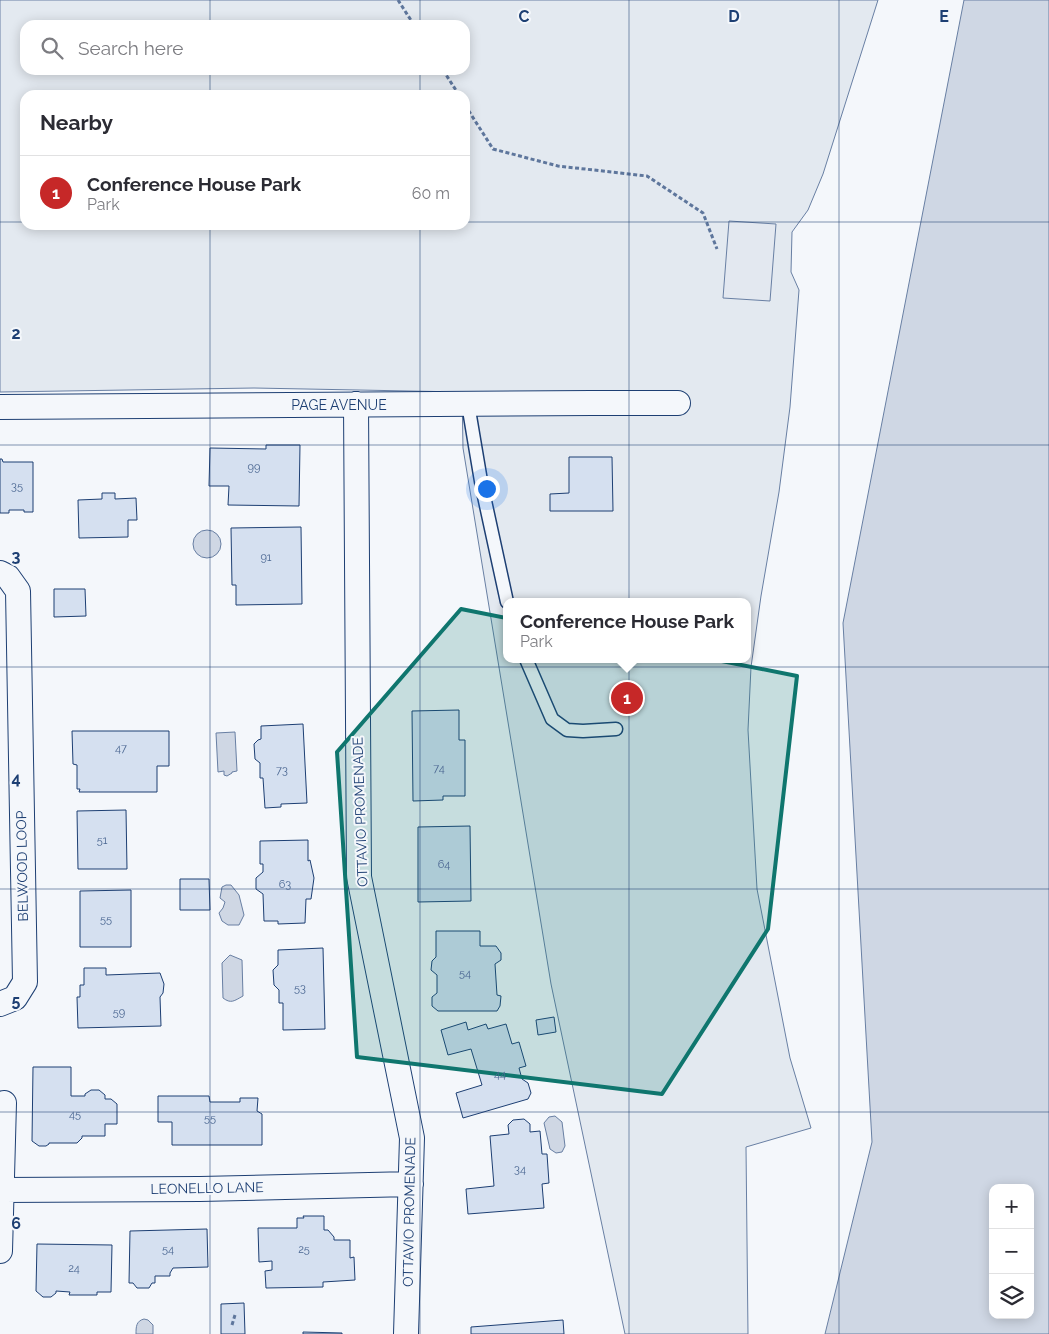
<!DOCTYPE html>
<html lang="en">
<head>
<meta charset="utf-8">
<style>
  :root { --surface:#fff; --page:#f2f2f3; --text:#2b2b33; --muted:#7c7c81; --line:#e1e1e2; --accent:#c62828 }
  body { margin:0; font-family:Raleway,sans-serif; background:var(--page); color:var(--text) }
  .controls { position:absolute; right:15px; bottom:15px; display:grid; overflow:hidden; border-radius:10px; box-shadow:0 2px 12px #0003 }
  .controls button { width:45px; height:45px; display:grid; place-items:center; padding:0; border:0; border-bottom:1px solid var(--line); background:var(--surface); color:var(--text); font:25px sans-serif }
  .you { position:absolute; left:486px; top:488px; width:18px; height:18px; margin:-12px; border:4px solid #fff; border-radius:50%; background:#1a73e8; box-shadow:0 0 0 8px #1a73e833 }
  .badge { display:grid; place-items:center; width:32px; height:32px; border-radius:50%; background:var(--accent); color:#fff; font-size:16px; font-weight:700 }
  .pin { position:absolute; translate:-50% -50%; border:2px solid #fff; box-shadow:0 1px 5px #0006 }
  .popup { position:absolute; left:503px; top:598px; width:248px; height:65px; box-sizing:border-box; display:grid; place-content:center; border-radius:10px; background:var(--surface); filter:drop-shadow(0 1px 4px #0005); font-size:16px; white-space:nowrap; color:var(--muted) }
  .popup b { font-size:19px; color:var(--text) }
  .popup::after { content:''; position:absolute; left:50%; top:100%; margin-left:-10px; border:10px solid transparent; border-top-color:var(--surface) }
  .list { margin:0; padding:0; list-style:none }
  h2 { display:flex; justify-content:space-between; align-items:center; height:65px; margin:0; padding:0 20px; font-size:21px }
  h2 small { font-size:16px; font-weight:400; color:var(--muted) }
  .list li { display:grid; grid-template-columns:32px 1fr auto; gap:15px; align-items:center; box-sizing:border-box; height:75px; padding:0 20px; border-top:1px solid var(--line) }
  .list b { display:block; font-size:19px; white-space:nowrap }
  .list p { margin:0; font-size:16px; white-space:nowrap; color:var(--muted) }
  .list em { font-size:16px; font-style:normal; color:var(--muted) }
  .icon { flex:none; width:28px; height:28px; fill:none; stroke:currentColor; stroke-width:2; stroke-linecap:round; stroke-linejoin:round }
  .map { position:relative; flex:none; width:1049px; height:1334px; overflow:hidden }
  .search { position:absolute; background:var(--surface); box-shadow:0 2px 12px #0003; left:20px; top:20px; width:450px; height:55px; display:flex; align-items:center; gap:12px; box-sizing:border-box; padding:0 18px; border-radius:15px; color:var(--muted); font-size:19px }
  .panel { position:absolute; background:var(--surface); box-shadow:0 2px 12px #0003; left:20px; top:90px; width:450px; height:140px; border-radius:15px }
  .map>svg:first-child { display:block }
  .green { fill:#e3e9f0; stroke:#687fa3; fill-rule:evenodd }
  .parking { fill:#e3e8f0; stroke:#687fa3 }
  .water { fill:#cfd7e4; stroke:#687fa3; fill-rule:evenodd }
  .building { fill:#d5e0f0; stroke:#1d3f73 }
  .lines { fill:none; stroke-linecap:round; stroke-linejoin:round }
  .lane-casing { stroke:#1d3f73; stroke-width:15 }
  .street-casing { stroke:#1d3f73; stroke-width:26 }
  .path { stroke:#5e769c; stroke-width:3; stroke-dasharray:4 2.5; stroke-linecap:butt }
  .lane { stroke:#f4f7fb; stroke-width:12 }
  .street { stroke:#f4f7fb; stroke-width:24 }
  .marked { fill:#0f766e; fill-opacity:0.2; stroke:#0f766e; stroke-width:4; stroke-linejoin:round }
  .grid { fill:none; stroke:#1d3f73; stroke-width:1; stroke-opacity:0.55 }
  .labels { text-anchor:middle; dominant-baseline:central; stroke-width:4; stroke-linejoin:round; paint-order:stroke }
  .number-label { font-size:11px; fill:#4b6792 }
  .street-label { font-size:14px; fill:#1d3f73; stroke:#f4f7fb }
  .grid-label { font-size:16px; text-anchor:middle; font-weight:bold; fill:#1d3f73; stroke:#f4f7fb; stroke-width:4; stroke-linejoin:round; paint-order:stroke }
</style>
</head>
<body>
<div class="map">
<svg width="1049" height="1334" viewBox="0 0 1049 1334">
  <rect width="100%" height="100%" fill="#f4f7fb"/>
  <!-- green -->
  <path class="green" d="M 0,0 L 878,0 L 823,174 L 808,210 L 792,232 L 791,272 L 799,290 L 790,407 L 779,492 L 761,596 L 751,667 L 748,730 L 757,889 L 790,1058 L 811,1128 L 746,1147 L 748,1334 L 625,1334 L 551,984 L 463,448 L 462,392 L 254,388 L 0,392 ZM 25,25 L 465,25 L 465,70 L 25,70 ZM 25,95 L 465,95 L 465,225 L 25,225 ZM 507,602 L 747,602 L 747,659 L 507,659 Z"/>
  <!-- parking -->
  <path class="parking" d="M 729,221 L 776,224 L 770,301 L 723,298 Z"/>
  <!-- water -->
  <path class="water" d="M 964,0 L 1049,0 L 1049,1334 L 825,1334 L 872,1142 L 843,623 ZM 993,1188 L 1030,1188 L 1030,1315 L 993,1315 Z
    M193 544a14 14 0 1 1 28 0a14 14 0 1 1-28 0Z
    M 235,732 L 237,771 L 232,772 L 232,773 L 227,776 L 224,775 L 224,771 L 218,772 L 216,733 Z
    M 226,885 L 231,885 L 239,895 L 244,915 L 239,925 L 228,925 L 222,921 L 219,913 L 223,908 L 225,902 L 220,898 L 222,887 Z
    M 230,955 L 242,960 L 243,996 C 234,1001 231,1004 223,998 L 222,963 Z
    M 555,1116 L 562,1122 L 565,1146 L 562,1152 L 556,1153 L 550,1149 L 544,1123 L 549,1117 Z
    M 144,1319 L 148,1320 L 153,1325 L 153,1334 L 136,1334 C 136,1327 136,1321 144,1319 Z"/>
  <!-- building -->
  <path class="building" d="M 266,445 L 300,445 L 299,506 L 228,505 L 229,486 L 209,486 L 210,448 L 266,449 Z
    M 569,457 L 612,457 L 613,511 L 550,511 L 550,494 L 569,493 Z
    M 0,459 L 2,459 L 3,462 L 33,462 L 33,512 L 24,512 L 24,510 L 9,510 L 9,513 L 0,513 Z
    M 102,493 L 115,493 L 115,499 L 136,498 L 137,520 L 128,520 L 128,537 L 79,538 L 78,500 L 102,499 Z
    M 301,527 L 302,604 L 236,605 L 236,585 L 232,585 L 231,528 Z
    M 54,589 L 85,589 L 86,616 L 54,617 Z
    M 459,710 L 459,740 L 465,740 L 465,796 L 443,796 L 443,800 L 413,801 L 412,711 Z
    M 303,724 L 307,803 L 281,804 L 281,807 L 265,808 L 263,778 L 260,778 L 260,763 L 255,759 L 254,744 L 258,740 L 261,739 L 261,726 Z
    M 72,731 L 169,731 L 169,766 L 157,766 L 157,792 L 79,792 L 80,789 L 77,789 L 77,765 L 73,764 Z
    M 126,810 L 127,869 L 78,869 L 77,811 Z
    M 470,826 L 471,901 L 418,902 L 418,827 Z
    M 308,840 L 308,861 L 310,860 L 314,878 L 311,899 L 306,899 L 305,923 L 278,924 L 278,921 L 264,921 L 263,894 L 256,889 L 256,878 L 263,872 L 263,864 L 260,864 L 260,841 Z
    M 180,879 L 209,879 L 210,910 L 180,910 Z
    M 131,890 L 131,947 L 80,947 L 80,891 Z
    M 436,931 L 480,931 L 480,946 L 496,946 L 501,953 L 501,960 L 495,964 L 497,995 L 501,996 L 500,1006 L 497,1011 L 438,1011 L 432,1006 L 432,997 L 437,993 L 437,975 L 431,970 L 432,961 L 436,957 Z
    M 323,948 L 325,1029 L 283,1030 L 283,1003 L 279,1003 L 279,990 L 274,985 L 273,970 L 278,965 L 278,950 Z
    M 84,968 L 106,968 L 106,975 L 160,973 L 164,984 L 163,993 L 160,997 L 161,1026 L 78,1028 L 77,997 L 80,997 L 80,985 L 84,985 Z
    M 554,1017 L 556,1032 L 538,1035 L 536,1020 Z
    M 466,1022 L 468,1030 L 486,1024 L 488,1029 L 506,1024 L 512,1044 L 519,1042 L 526,1066 L 519,1068 L 522,1079 L 528,1083 L 531,1093 L 528,1099 L 463,1118 L 456,1093 L 482,1085 L 471,1049 L 448,1055 L 441,1030 Z
    M 33,1067 L 71,1067 L 71,1096 L 85,1096 L 85,1094 L 91,1090 L 99,1090 L 105,1095 L 105,1099 L 111,1099 L 117,1104 L 117,1124 L 105,1124 L 105,1136 L 82,1136 L 82,1138 L 77,1143 L 49,1143 L 49,1144 L 46,1146 L 39,1146 L 32,1141 Z
    M 158,1096 L 209,1096 L 210,1102 L 240,1102 L 240,1098 L 258,1098 L 257,1111 L 262,1114 L 262,1145 L 172,1145 L 172,1122 L 158,1122 Z
    M 524,1119 L 530,1124 L 530,1132 L 540,1131 L 542,1154 L 547,1154 L 549,1183 L 542,1184 L 544,1208 L 468,1214 L 466,1189 L 494,1186 L 490,1136 L 509,1134 L 508,1125 L 513,1120 Z
    M 303,1216 L 324,1216 L 324,1230 L 328,1230 L 334,1237 L 334,1240 L 350,1240 L 350,1258 L 354,1257 L 355,1280 L 323,1282 L 323,1287 L 266,1288 L 265,1271 L 272,1270 L 272,1261 L 259,1262 L 258,1228 L 297,1228 L 297,1218 L 304,1218 Z
    M 207,1229 L 208,1267 L 173,1268 L 170,1273 L 170,1276 L 155,1276 L 155,1283 L 152,1283 L 149,1288 L 137,1288 L 133,1283 L 129,1283 L 130,1231 Z
    M 37,1244 L 112,1245 L 111,1292 L 97,1292 L 97,1295 L 69,1295 L 70,1292 L 56,1291 L 56,1293 L 51,1297 L 43,1297 L 36,1291 Z
    M 244,1303 L 245,1334 L 221,1334 L 221,1304 Z
    M 563,1320 L 564,1334 L 471,1334 L 471,1327 Z
    M 303,1332 L 342,1333 L 342,1334 L 303,1334 Z"/>
  <g class="lines">
    <!-- lane casing -->
    <g class="lane-casing">
      <path id="lane" d="M 468,404 L 482,487 L 507,602
        M 526,659 L 552,719 L 567,730 L 583,731 L 616,729"/>
    </g>
    <!-- street casing -->
    <g class="street-casing">
      <path id="street" d="M 356,404 L 359,877 L 412,1138 L 406,1334
        M 0,407 L 592,403 L 678,403
        M 0,573 L 8,577 L 18,591 L 25,982 L 15,998 L 0,1004
        M 2,1190 L 200,1189 L 411,1184
        M 0,1251 L 4,1103"/>
    </g>
    <!-- path -->
    <path class="path" d="M 398,0 L 414,25
      M 443,70 L 459,95
      M 465,105 L 493,149 L 558,166 L 647,176 L 703,213 L 717,249
      M 232,1325 L 235,1315"/>
    <!-- lane -->
    <use href="#lane" class="lane"/>
    <!-- street -->
    <use href="#street" class="street"/>
  </g>
  <!-- marked area -->
  <path class="marked" d="M 461,609 L 797,676 L 768,929 L 662,1094 L 357,1057 L 337,752 Z"/>
  <!-- grid -->
  <path class="grid" d="M 210,0 L 210,25M 420,0 L 420,25M 629,0 L 629,1334M 839,0 L 839,1334M 210,70 L 210,95M 420,70 L 420,95M 0,222 L 25,222M 465,222 L 1049,222M 210,225 L 210,1334M 420,225 L 420,1334M 0,445 L 1049,445M 0,667 L 1049,667M 0,889 L 1049,889M 0,1112 L 1049,1112"/>
  <g class="labels">
    <!-- number labels -->
    <g class="number-label">
      <text x="254" y="467">99</text>
      <text x="17" y="486">35</text>
      <text x="266" y="557">91</text>
      <text x="121" y="748">47</text>
      <text x="439" y="768">74</text>
      <text x="282" y="770">73</text>
      <text x="102" y="840">51</text>
      <text x="444" y="864">64</text>
      <text x="285" y="884">63</text>
      <text x="106" y="919">55</text>
      <text x="465" y="973">54</text>
      <text x="300" y="988">53</text>
      <text x="119" y="1012">59</text>
      <text x="500" y="1074">44</text>
      <text x="75" y="1114">45</text>
      <text x="210" y="1118">55</text>
      <text x="520" y="1169">34</text>
      <text x="168" y="1249">54</text>
      <text x="304" y="1249">25</text>
      <text x="74" y="1268">24</text>
    </g>
    <!-- street labels -->
    <g class="street-label">
      <text x="339" y="405">PAGE AVENUE</text>
      <text transform="translate(360 812) rotate(-92)">OTTAVIO PROMENADE</text>
      <text transform="translate(22 866) rotate(-91)">BELWOOD LOOP</text>
      <text transform="translate(207 1188) rotate(-1)">LEONELLO LANE</text>
      <text transform="translate(409 1212) rotate(-89)">OTTAVIO PROMENADE</text>
    </g>
  </g>
  <g class="grid-label">
    <text x="524" y="22">C</text>
    <text x="734" y="22">D</text>
    <text x="944" y="22">E</text>
    <text x="16" y="339">2</text>
    <text x="16" y="562">3</text>
    <text x="16" y="784">4</text>
    <text x="16" y="1006">5</text>
    <text x="16" y="1229">6</text>
  </g>
</svg>
<div class="controls">
<button>+</button>
<button>−</button>
<button><svg class="icon" aria-label="layers" viewBox="0 0 24 24"><path d="M12 4l9 5-9 5-9-5zM3 14l9 5 9-5"/></svg></button>
</div>
<div class="you"></div>
<div class="pin badge" style="left:627px;top:698px">1</div>
<div class="popup"><b>Conference House Park</b>Park</div>
<div class="search"><svg class="icon" aria-label="search" viewBox="0 0 24 24"><circle cx="10" cy="10" r="6"/><path d="M15 15l6 6"/></svg>Search here</div>
<section class="panel">
<h2>Nearby<small></small></h2>
<ul class="list">
<li><span class="badge">1</span><div><b>Conference House Park</b><p>Park</p></div><em>60 m</em></li>
</ul>
</section>
</div>
</body>
</html>
